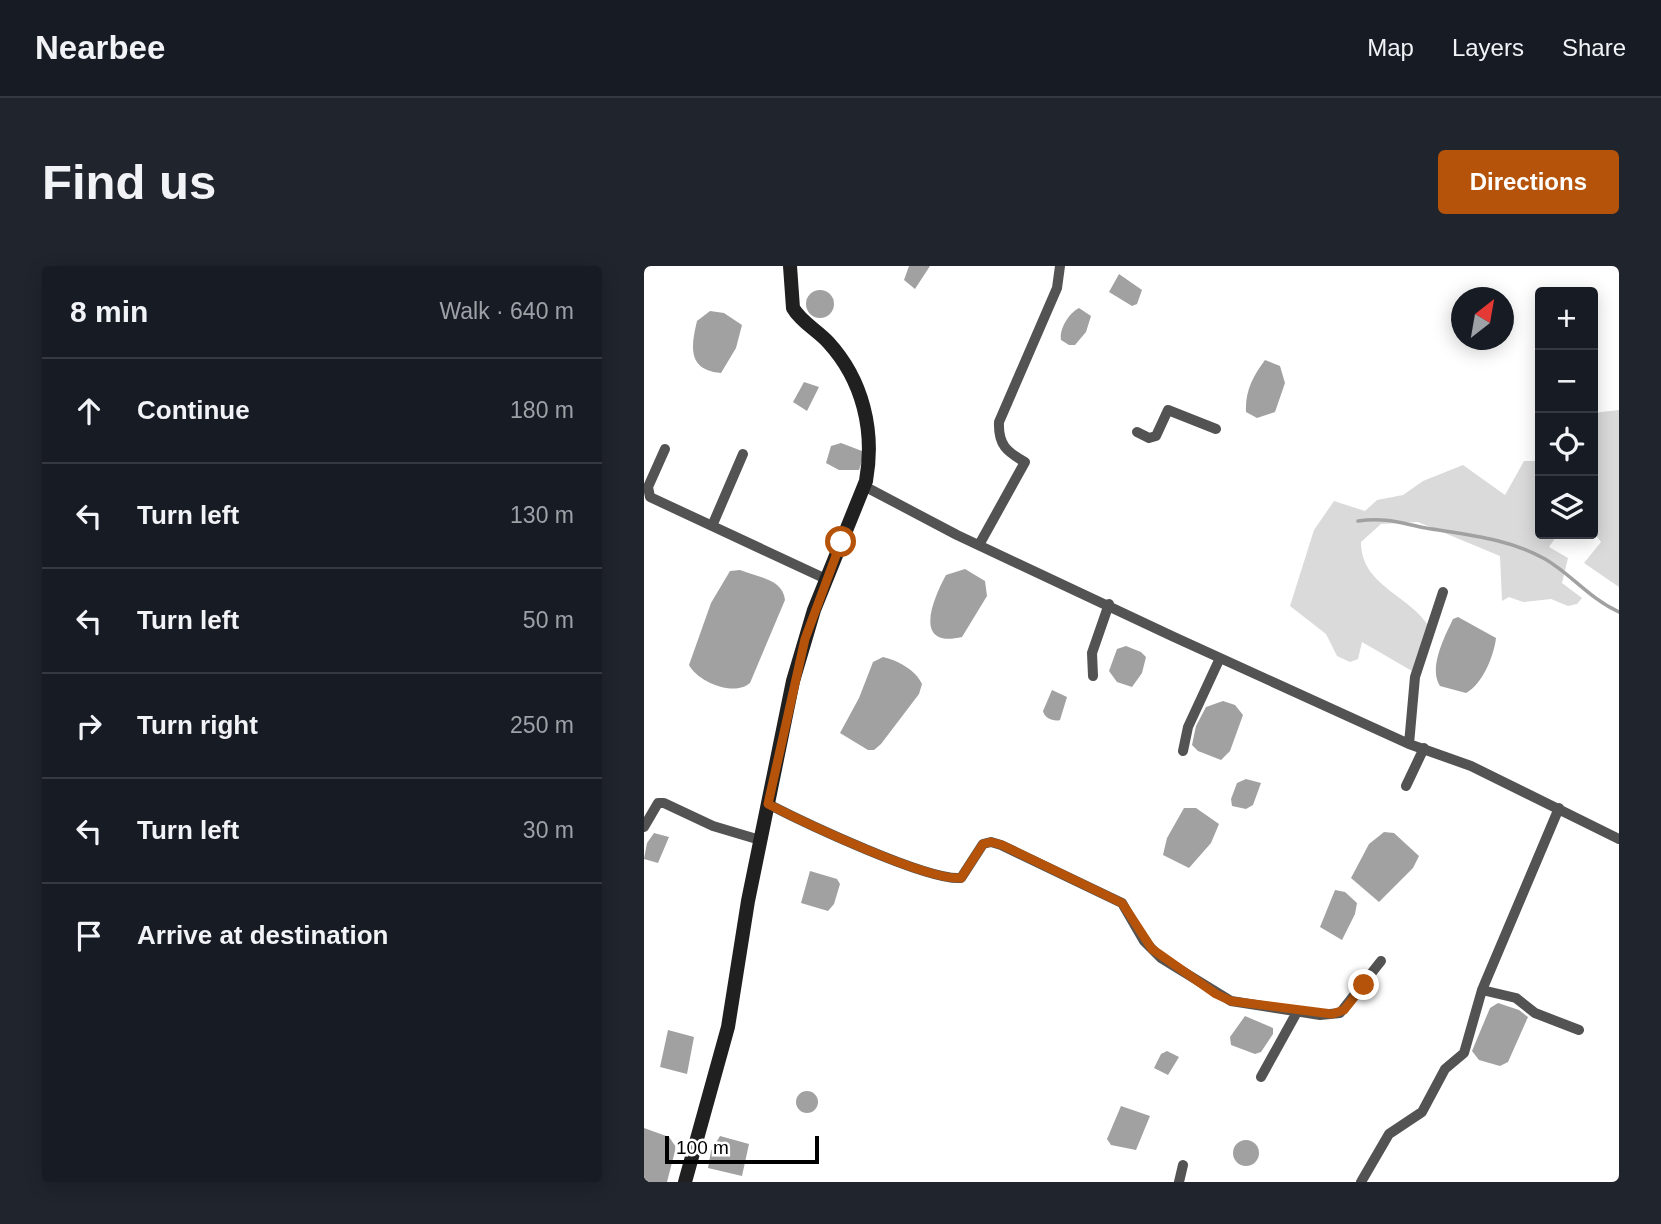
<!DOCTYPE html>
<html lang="en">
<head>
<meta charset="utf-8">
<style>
  :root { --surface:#171b24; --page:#20242c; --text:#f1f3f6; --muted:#9ea1a6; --line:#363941; --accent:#b45309 }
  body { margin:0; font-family:Helvetica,sans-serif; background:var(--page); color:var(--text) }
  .controls { position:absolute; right:21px; top:21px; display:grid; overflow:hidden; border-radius:7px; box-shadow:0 4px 18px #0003 }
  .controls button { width:63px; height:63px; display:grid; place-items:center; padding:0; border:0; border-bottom:2px solid var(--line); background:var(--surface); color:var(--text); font:35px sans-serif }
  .compass { position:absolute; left:807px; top:21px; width:63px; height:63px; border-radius:50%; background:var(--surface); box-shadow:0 4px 18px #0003; rotate:31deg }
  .scale { position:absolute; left:21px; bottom:18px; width:154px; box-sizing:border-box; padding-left:7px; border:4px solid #000; border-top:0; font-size:19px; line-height:24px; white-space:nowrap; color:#000; -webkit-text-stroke:5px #fff; paint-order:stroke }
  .stop { position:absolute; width:21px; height:21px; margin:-16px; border:5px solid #b45309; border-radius:50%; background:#fff }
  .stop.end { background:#b45309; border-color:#fff; box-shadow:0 2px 7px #0008 }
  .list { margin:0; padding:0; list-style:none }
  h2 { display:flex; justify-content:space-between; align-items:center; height:91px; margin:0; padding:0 28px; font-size:30px }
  h2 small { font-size:23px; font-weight:400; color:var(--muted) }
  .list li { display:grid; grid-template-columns:46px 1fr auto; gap:21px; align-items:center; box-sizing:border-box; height:105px; padding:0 28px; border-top:2px solid var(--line) }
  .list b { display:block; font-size:26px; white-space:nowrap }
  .list em { font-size:23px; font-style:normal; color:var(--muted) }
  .icon { flex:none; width:38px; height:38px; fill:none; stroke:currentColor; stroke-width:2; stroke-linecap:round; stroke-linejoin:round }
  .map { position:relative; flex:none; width:975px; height:916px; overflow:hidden; border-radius:7px }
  header { display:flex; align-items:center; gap:42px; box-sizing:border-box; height:98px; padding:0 35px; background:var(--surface); border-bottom:2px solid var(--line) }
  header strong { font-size:33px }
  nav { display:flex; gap:38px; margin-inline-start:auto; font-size:24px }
  .intro { display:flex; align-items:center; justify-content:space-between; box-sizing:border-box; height:168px; padding:0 42px }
  h1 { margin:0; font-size:49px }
  .button { padding:18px 32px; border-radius:7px; background:var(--accent); color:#fff; font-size:24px; font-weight:700 }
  main { display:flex; gap:42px; padding:0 42px }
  aside { flex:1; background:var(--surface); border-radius:7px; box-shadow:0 4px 18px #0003 }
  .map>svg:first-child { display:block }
  .green { fill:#dadada }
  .water { fill:#a1a1a1 }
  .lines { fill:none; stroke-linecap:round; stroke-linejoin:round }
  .stream { stroke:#a1a1a1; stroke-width:3.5 }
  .minor { stroke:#535353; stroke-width:10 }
  .secondary { stroke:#202020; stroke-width:14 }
  .route { stroke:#b45309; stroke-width:9 }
</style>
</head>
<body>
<header>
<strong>Nearbee</strong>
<nav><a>Map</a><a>Layers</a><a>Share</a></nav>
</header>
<div class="intro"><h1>Find us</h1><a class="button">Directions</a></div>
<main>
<aside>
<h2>8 min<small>Walk · 640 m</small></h2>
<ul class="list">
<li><svg class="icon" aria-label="ahead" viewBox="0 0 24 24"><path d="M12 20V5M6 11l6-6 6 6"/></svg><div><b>Continue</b></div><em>180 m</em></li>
<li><svg class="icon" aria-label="left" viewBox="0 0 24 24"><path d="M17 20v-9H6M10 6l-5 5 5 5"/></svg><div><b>Turn left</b></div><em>130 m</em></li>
<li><svg class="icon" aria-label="left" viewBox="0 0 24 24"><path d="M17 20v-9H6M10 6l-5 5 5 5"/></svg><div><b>Turn left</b></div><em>50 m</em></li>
<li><svg class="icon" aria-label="right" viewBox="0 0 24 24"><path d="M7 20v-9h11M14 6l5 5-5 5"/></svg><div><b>Turn right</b></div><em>250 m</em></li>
<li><svg class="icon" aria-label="left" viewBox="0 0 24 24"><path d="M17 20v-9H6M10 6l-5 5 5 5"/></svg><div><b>Turn left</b></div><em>30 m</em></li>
<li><svg class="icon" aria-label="arrive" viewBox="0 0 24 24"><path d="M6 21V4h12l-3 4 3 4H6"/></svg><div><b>Arrive at destination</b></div></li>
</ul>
</aside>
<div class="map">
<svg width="975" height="916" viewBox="0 0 975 916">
  <rect width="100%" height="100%" fill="#fff"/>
  <!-- green -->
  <path class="green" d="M 975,144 L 975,321 L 940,297 L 957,276 L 949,266 L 949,147 Z
    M 880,195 L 896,195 L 896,268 L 914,268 L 905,281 L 924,292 L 918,317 L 938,332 L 933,338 L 924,340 L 907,333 L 879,336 L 865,331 L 858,335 L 856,290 L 774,256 L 737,258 L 717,276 C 717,319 763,328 784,359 L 768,405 L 718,376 L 714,393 L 706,396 L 693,390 L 682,368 L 646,340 L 670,264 L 690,235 L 721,245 L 733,234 L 759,229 L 779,215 L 819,199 L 861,229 Z"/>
  <!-- water -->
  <path class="water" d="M 265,0 L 286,0 L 271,23 L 260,14 Z
    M 475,8 L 498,24 L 493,38 L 488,40 L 465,26 Z
    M162 38a14 14 0 1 1 28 0a14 14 0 1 1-28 0Z
    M 435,42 L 447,50 L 442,66 L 431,79 L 425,79 L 417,74 C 415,63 425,47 435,42 Z
    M 66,45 L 80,47 L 98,59 L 92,82 L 77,107 C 43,104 47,80 53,55 Z
    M 621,94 L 636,100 L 641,117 L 631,146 L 613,152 L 602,146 C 601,125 609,110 621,94 Z
    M 160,116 L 175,121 L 163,145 L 149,136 Z
    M 197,177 L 218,185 L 219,192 L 215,204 L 195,204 L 182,197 L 187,180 Z
    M 321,303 L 341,315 L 343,330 L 318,371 C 267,383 290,331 302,309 Z
    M 96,304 C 113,311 139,313 141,334 L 106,417 C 90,431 54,416 45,399 L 67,337 L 86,305 Z
    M 814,351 L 852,372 C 850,390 838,419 822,427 L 796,420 C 784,402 801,370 809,353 Z
    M 482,380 L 497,386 L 502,391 L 498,407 L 488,421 L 473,416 L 465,405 L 473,383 Z
    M 239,391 C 253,394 272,404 278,418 L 275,428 L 237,478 L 230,484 L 224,484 L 196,467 L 215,432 L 229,396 Z
    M 408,424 L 423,431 L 416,454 C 410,456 400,452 399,445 Z
    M 579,435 L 591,439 L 599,449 L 586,485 L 577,494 L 554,485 L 548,479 L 552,460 L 562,441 Z
    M 602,513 L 617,517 L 609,539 L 602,543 L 588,540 L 587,533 L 593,517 Z
    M 540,542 L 552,542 L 575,558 L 567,577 L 545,602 L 519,589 L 523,572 Z
    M 740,566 L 750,567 L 775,590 L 769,602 L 735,636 L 707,612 L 725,578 Z
    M 10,567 L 25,571 L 14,597 L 0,593 L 3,577 Z
    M 166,605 L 193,613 L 196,618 L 190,638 L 184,645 L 157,637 Z
    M 691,624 L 701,626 L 713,637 L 711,648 L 698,674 L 676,661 Z
    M 854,737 L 875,744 L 884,751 L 864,796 L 856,800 L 835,794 L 828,785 L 846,742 Z
    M 601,750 L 629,762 L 629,768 L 617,786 L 611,788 L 587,779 L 586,771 Z
    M 24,764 L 50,771 L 43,808 L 16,801 Z
    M 523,785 L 535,791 L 524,809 L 510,802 L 517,788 Z
    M152 836a11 11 0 1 1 22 0a11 11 0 1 1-22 0Z
    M 477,840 L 506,850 L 492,884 L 467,879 L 463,873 Z
    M 0,862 L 25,871 L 32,881 L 23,916 L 0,916 Z
    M 76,870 L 105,878 L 98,910 L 64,902 L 67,885 Z
    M589 887a13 13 0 1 1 26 0a13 13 0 1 1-26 0Z"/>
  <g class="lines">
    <!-- stream -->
    <path class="stream" d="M 714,255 C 742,251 756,257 782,262 C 824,269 863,272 901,293 C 927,308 946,333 975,346"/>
    <!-- minor -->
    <path class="minor" d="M 493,166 L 505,172 L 512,170 L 524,144 L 572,163
      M 21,183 L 4,221 L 6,231 L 182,313
      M 220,220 L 313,269 L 530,371 L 765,478 L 827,500 L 975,573
      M 68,260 L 99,188
      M 335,279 L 381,196 C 363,186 354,179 355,156 L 413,22 L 416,0
      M 449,410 L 448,387 L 465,338
      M 765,478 L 771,411 L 799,326
      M 539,485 L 544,461 L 576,392
      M 762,520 L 780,482
      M 124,538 C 159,556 283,615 317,612 L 339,578 L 347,576 L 357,579 L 478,637 L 500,675 L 517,692 L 587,735 L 676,749 L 696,747 L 737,695
      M 0,561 L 14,537 L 20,537 L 69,560 L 116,574
      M 838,724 L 872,732 L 891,747 L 935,764
      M 617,811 L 653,746
      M 535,916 L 539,899
      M 717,916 L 745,868 L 778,846 L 801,803 L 820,787 L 838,724 L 915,542"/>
    <!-- secondary -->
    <path class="secondary" d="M 41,916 L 84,761 L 104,635 L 149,415 L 170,344 L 222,215 C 231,165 219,114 184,76 C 173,64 157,56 149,42 L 146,0"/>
  </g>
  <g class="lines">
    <!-- route -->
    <path class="route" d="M 197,276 L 161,373 L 124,538 C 159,556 283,615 317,612 L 339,578 L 347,576 L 358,579 L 478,637 L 508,683 L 572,728 L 587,735 L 688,748 L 700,744 L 720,719"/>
  </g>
</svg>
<div class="controls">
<button>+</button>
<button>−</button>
<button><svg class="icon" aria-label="locate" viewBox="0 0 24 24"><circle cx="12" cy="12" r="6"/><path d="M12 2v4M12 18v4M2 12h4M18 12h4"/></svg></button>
<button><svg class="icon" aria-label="layers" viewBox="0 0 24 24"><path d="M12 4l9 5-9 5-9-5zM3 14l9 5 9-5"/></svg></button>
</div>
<svg class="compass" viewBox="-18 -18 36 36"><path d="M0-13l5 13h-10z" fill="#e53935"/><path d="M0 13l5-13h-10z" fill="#9ea1a6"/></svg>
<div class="scale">100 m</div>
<div class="stop" style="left:197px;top:276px"></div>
<div class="stop end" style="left:720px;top:719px"></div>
</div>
</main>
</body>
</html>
